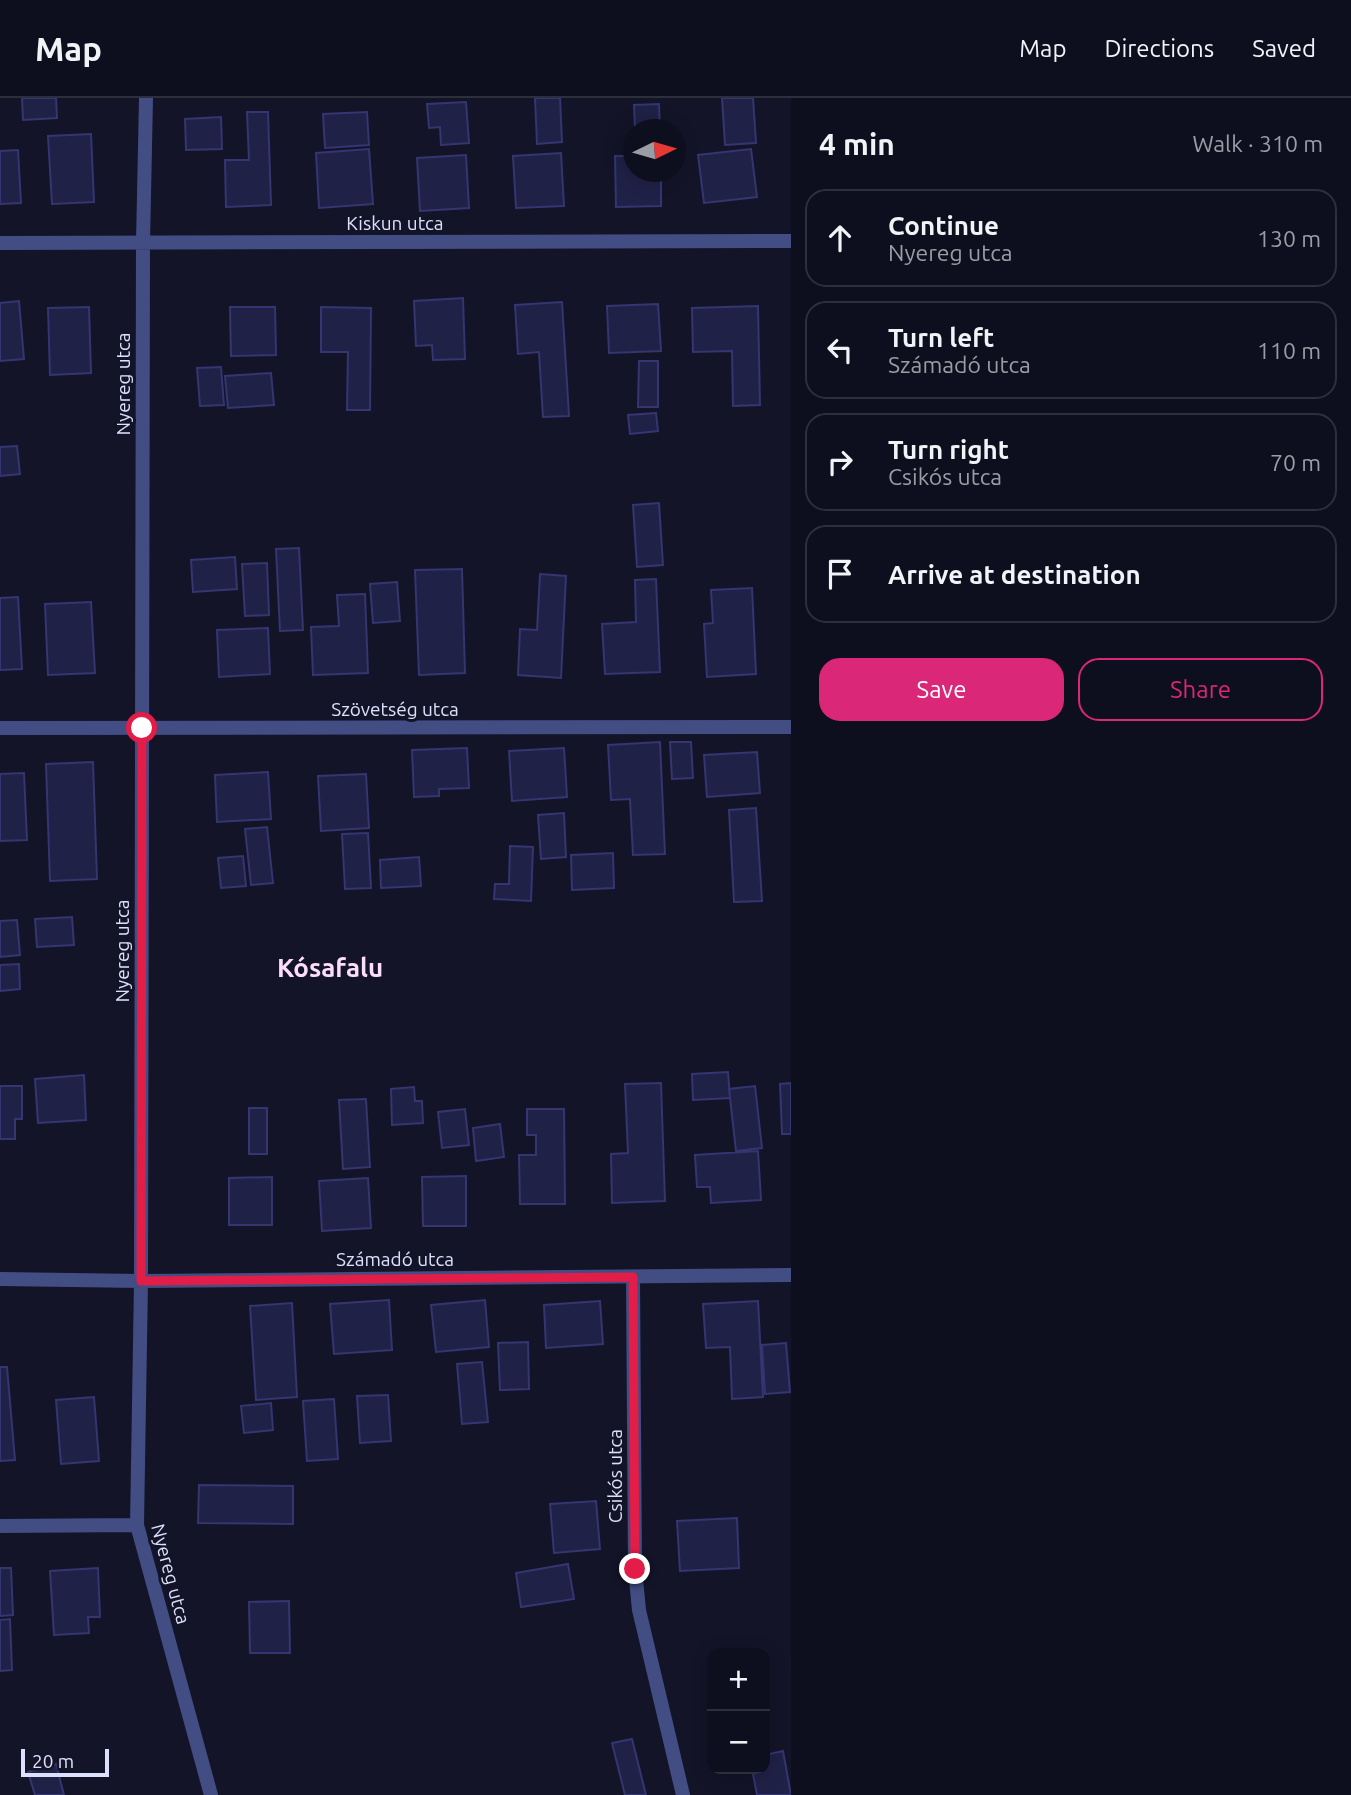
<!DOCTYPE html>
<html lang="en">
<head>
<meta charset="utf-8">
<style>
  :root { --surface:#0e0f1e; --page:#171827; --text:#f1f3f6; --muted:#9b9ca4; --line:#2e2f3c; --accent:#db2777 }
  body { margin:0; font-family:Ubuntu,sans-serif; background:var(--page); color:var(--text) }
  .controls { position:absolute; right:21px; bottom:21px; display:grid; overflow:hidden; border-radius:14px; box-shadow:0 4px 18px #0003 }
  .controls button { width:63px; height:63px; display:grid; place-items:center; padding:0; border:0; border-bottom:2px solid var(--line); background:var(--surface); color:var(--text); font:35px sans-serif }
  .compass { position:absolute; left:623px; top:21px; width:63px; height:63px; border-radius:50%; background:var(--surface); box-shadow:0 4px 18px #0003; rotate:85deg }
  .scale { position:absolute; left:21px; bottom:18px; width:88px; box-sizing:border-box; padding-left:7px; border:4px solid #dce0fc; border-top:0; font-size:19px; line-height:24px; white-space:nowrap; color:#dce0fc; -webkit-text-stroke:5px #131428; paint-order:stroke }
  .stop { position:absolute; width:21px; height:21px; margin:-16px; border:5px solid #e11d48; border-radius:50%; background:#fff }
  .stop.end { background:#e11d48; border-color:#fff; box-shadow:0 2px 7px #0008 }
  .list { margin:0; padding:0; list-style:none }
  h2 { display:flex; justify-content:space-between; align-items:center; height:91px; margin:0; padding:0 28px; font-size:30px }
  h2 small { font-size:23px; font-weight:400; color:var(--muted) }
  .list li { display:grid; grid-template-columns:46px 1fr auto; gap:21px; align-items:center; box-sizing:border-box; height:98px; margin:0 14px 14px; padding:0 14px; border:2px solid var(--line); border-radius:21px }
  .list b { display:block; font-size:26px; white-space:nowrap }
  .list p { margin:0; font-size:23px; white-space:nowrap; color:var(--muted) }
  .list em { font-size:23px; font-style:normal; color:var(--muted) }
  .actions { display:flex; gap:14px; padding:21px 28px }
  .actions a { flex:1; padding:16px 0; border:2px solid var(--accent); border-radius:21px; text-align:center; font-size:24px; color:var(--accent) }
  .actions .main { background:var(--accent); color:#fff }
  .icon { flex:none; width:38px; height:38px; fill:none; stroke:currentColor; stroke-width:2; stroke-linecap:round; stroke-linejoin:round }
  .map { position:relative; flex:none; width:791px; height:1697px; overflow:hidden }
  header { display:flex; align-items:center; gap:42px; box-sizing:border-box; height:98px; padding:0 35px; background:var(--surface); border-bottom:2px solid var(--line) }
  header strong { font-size:33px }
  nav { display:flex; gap:38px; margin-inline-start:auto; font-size:24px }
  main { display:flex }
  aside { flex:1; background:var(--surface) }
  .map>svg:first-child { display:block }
  .building { fill:#202147; stroke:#343571; stroke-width:2 }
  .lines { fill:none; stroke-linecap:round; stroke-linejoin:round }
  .street { stroke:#424d83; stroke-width:14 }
  .route { stroke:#e11d48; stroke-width:9 }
  .labels { text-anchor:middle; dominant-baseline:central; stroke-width:6; stroke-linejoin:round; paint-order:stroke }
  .street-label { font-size:19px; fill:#dce0fc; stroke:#131428 }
  .district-label { font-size:26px; font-weight:bold; fill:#fcdef8; stroke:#131428 }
</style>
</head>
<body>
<header>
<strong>Map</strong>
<nav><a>Map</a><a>Directions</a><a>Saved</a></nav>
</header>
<main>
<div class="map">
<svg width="791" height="1697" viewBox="0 0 791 1697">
  <rect width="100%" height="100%" fill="#131428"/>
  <!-- building -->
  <path class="building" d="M 22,0 L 56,0 L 57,20 L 23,22 Z
    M 535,0 L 560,0 L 562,44 L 537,46 Z
    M 722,0 L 753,0 L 756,45 L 725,47 Z
    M 466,4 L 469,45 L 441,47 L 440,29 L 429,30 L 427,6 Z
    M 659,6 L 660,32 L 635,32 L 634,7 Z
    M 247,14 L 268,14 L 271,107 L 226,109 L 225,62 L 249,62 Z
    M 367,14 L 369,47 L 325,50 L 323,16 Z
    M 221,19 L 222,51 L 186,52 L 185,21 Z
    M 91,36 L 94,104 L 52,106 L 48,38 Z
    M 369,51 L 373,106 L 319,110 L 316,55 Z
    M 751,51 L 757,99 L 704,105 L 698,57 Z
    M 18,52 L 21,105 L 0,106 L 0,53 Z
    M 561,55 L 564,108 L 516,110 L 513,58 Z
    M 466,57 L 469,110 L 420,113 L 417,60 Z
    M 615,58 L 634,58 L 634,74 L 661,74 L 661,108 L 616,109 Z
    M 463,200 L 465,261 L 433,262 L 432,247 L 416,248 L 414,203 Z
    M 19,203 L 24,261 L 0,263 L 0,205 Z
    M 562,204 L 569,318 L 543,319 L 539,254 L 518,256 L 515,207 Z
    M 658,206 L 661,253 L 609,255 L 607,208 Z
    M 758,208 L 760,307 L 733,308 L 732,253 L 693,254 L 692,210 Z
    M 89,209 L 91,275 L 50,277 L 48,210 Z
    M 230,209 L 275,209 L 276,257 L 231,258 Z
    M 321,209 L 371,210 L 370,312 L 347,312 L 348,254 L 321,254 Z
    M 639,263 L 658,263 L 658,309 L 638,309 Z
    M 221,269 L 224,307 L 200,308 L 197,270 Z
    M 271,275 L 274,307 L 228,310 L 225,278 Z
    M 656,315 L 658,333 L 630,336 L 628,317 Z
    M 17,348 L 20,376 L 0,378 L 0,349 Z
    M 659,405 L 663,467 L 637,469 L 633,407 Z
    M 299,450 L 303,532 L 280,533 L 276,451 Z
    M 235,459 L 237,491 L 193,494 L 191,462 Z
    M 267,465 L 269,517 L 245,518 L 242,466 Z
    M 462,471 L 465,575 L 419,577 L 415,472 Z
    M 540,476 L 566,478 L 561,580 L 518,577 L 520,531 L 537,532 Z
    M 656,481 L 660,574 L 605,576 L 602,526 L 636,524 L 635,482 Z
    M 397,484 L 400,523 L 373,525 L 370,486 Z
    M 752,490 L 756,576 L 707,579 L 704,526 L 713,525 L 711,492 Z
    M 365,496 L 368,575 L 313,577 L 311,529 L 339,528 L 337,497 Z
    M 18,499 L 22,571 L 0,572 L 0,500 Z
    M 91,504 L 95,575 L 48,577 L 45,506 Z
    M 268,530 L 270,576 L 219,579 L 217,532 Z
    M 660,644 L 665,756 L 633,757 L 630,701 L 611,702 L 608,647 Z
    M 670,644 L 691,644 L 693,680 L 672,681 Z
    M 467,650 L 469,690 L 439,691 L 439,698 L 414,699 L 412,652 Z
    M 564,650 L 567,699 L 512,703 L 509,653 Z
    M 757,654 L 760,695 L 707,699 L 704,657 Z
    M 93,664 L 97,781 L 50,783 L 46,666 Z
    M 268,674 L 271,721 L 217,724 L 215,677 Z
    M 24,675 L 27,742 L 0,743 L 0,676 Z
    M 366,676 L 369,730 L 321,733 L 318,678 Z
    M 756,710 L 762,803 L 734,804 L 729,712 Z
    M 564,715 L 566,759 L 541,761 L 538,717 Z
    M 267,729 L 273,785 L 251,787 L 245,731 Z
    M 368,735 L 371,790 L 345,791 L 342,736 Z
    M 510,748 L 533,749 L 531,803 L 494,801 L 495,786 L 509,786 Z
    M 613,755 L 614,790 L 572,792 L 571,757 Z
    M 243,758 L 246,788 L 221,790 L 218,760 Z
    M 419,759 L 421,788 L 381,790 L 380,762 Z
    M 72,819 L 74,847 L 37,849 L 35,821 Z
    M 17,822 L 20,857 L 0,859 L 0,823 Z
    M 19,866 L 20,891 L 0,893 L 0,867 Z
    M 728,974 L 730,1000 L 693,1002 L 692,976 Z
    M 84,977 L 86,1022 L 38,1025 L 35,981 Z
    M 661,985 L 665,1103 L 612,1105 L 611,1056 L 628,1055 L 625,986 Z
    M 791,985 L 791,1036 L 782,1036 L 780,986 Z
    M 0,988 L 22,988 L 22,1021 L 15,1021 L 15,1041 L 0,1041 Z
    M 755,988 L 762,1050 L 736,1053 L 729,991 Z
    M 414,989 L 415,1003 L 422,1003 L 423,1025 L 392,1027 L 391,991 Z
    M 366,1001 L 370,1069 L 343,1071 L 339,1002 Z
    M 249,1010 L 267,1010 L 267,1056 L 249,1056 Z
    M 465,1011 L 469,1047 L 442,1050 L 438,1014 Z
    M 527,1011 L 564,1011 L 565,1106 L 520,1106 L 519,1057 L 536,1057 L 536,1037 L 527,1037 Z
    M 500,1026 L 504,1059 L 476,1063 L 473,1030 Z
    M 758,1053 L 761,1102 L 711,1105 L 710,1089 L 697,1089 L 695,1057 Z
    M 466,1078 L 466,1128 L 423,1128 L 422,1079 Z
    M 272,1079 L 272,1127 L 229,1127 L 229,1080 Z
    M 368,1080 L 371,1130 L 322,1133 L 319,1083 Z
    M 389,1202 L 392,1252 L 334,1256 L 330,1206 Z
    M 485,1202 L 489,1249 L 436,1254 L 431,1207 Z
    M 600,1203 L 603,1246 L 546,1250 L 544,1207 Z
    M 758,1203 L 763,1299 L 732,1301 L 730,1249 L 706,1250 L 703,1206 Z
    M 292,1205 L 297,1299 L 256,1302 L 250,1208 Z
    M 528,1244 L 529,1291 L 500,1292 L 498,1245 Z
    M 786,1245 L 790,1294 L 765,1296 L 762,1247 Z
    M 482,1264 L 488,1324 L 462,1326 L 457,1266 Z
    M 0,1269 L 7,1269 L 15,1362 L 0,1363 Z
    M 388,1297 L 391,1343 L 360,1345 L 357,1298 Z
    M 94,1299 L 99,1363 L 61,1366 L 56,1302 Z
    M 334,1301 L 338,1361 L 307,1363 L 303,1303 Z
    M 271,1305 L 273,1332 L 244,1335 L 241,1308 Z
    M 199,1387 L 293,1388 L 293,1426 L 198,1425 Z
    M 596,1403 L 600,1451 L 554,1455 L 550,1406 Z
    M 737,1420 L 739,1470 L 680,1473 L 677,1423 Z
    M 568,1466 L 574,1501 L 521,1509 L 516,1475 Z
    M 0,1470 L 11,1470 L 13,1517 L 0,1518 Z
    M 98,1470 L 100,1519 L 88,1519 L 89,1535 L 54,1537 L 50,1473 Z
    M 289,1503 L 290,1555 L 250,1555 L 249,1504 Z
    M 10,1521 L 12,1572 L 0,1573 L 0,1522 Z
    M 632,1641 L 646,1697 L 625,1697 L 612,1645 Z
    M 783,1653 L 791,1697 L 757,1697 L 752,1671 L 765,1671 L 765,1657 Z
    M 56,1666 L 64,1697 L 35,1697 L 28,1674 Z"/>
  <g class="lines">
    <!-- street -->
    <path class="street" d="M 146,0 L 143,145 L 141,1183 L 137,1427 L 211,1697
      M 0,145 L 791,143
      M 0,630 L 791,629
      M 633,1179 L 635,1471 L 639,1512 L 683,1697
      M 0,1181 L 141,1183 L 791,1177
      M 0,1428 L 137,1427"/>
  </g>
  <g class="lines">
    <!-- route -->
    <path class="route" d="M 142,630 L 141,1183 L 633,1179 L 635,1471"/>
  </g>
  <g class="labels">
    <!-- street labels -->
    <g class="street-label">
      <text x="395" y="125">Kiskun utca</text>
      <text transform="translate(123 286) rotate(-90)">Nyereg utca</text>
      <text x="395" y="611">Szövetség utca</text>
      <text transform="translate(122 853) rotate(-90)">Nyereg utca</text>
      <text x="395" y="1161">Számadó utca</text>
      <text transform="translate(615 1378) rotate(-90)">Csikós utca</text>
      <text transform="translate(171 1476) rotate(75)">Nyereg utca</text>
    </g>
    <!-- district labels -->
    <g class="district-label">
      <text x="330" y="869">Kósafalu</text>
    </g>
  </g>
</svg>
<div class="controls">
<button>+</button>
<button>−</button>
</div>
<svg class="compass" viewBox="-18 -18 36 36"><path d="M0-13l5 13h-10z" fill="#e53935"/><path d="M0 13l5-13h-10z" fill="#9b9ca4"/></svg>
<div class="scale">20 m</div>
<div class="stop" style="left:142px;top:630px"></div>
<div class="stop end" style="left:635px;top:1471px"></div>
</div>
<aside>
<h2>4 min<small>Walk · 310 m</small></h2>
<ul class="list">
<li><svg class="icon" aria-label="ahead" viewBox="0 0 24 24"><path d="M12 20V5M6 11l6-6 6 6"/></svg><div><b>Continue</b><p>Nyereg utca</p></div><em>130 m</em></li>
<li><svg class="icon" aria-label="left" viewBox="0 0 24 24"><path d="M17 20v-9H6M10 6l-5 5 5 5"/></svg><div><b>Turn left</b><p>Számadó utca</p></div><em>110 m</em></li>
<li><svg class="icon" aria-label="right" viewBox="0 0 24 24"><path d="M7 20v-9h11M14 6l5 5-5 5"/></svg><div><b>Turn right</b><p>Csikós utca</p></div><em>70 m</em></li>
<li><svg class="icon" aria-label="arrive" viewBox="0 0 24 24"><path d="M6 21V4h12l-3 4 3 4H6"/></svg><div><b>Arrive at destination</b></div></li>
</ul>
<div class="actions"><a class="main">Save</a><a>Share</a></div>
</aside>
</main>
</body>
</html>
